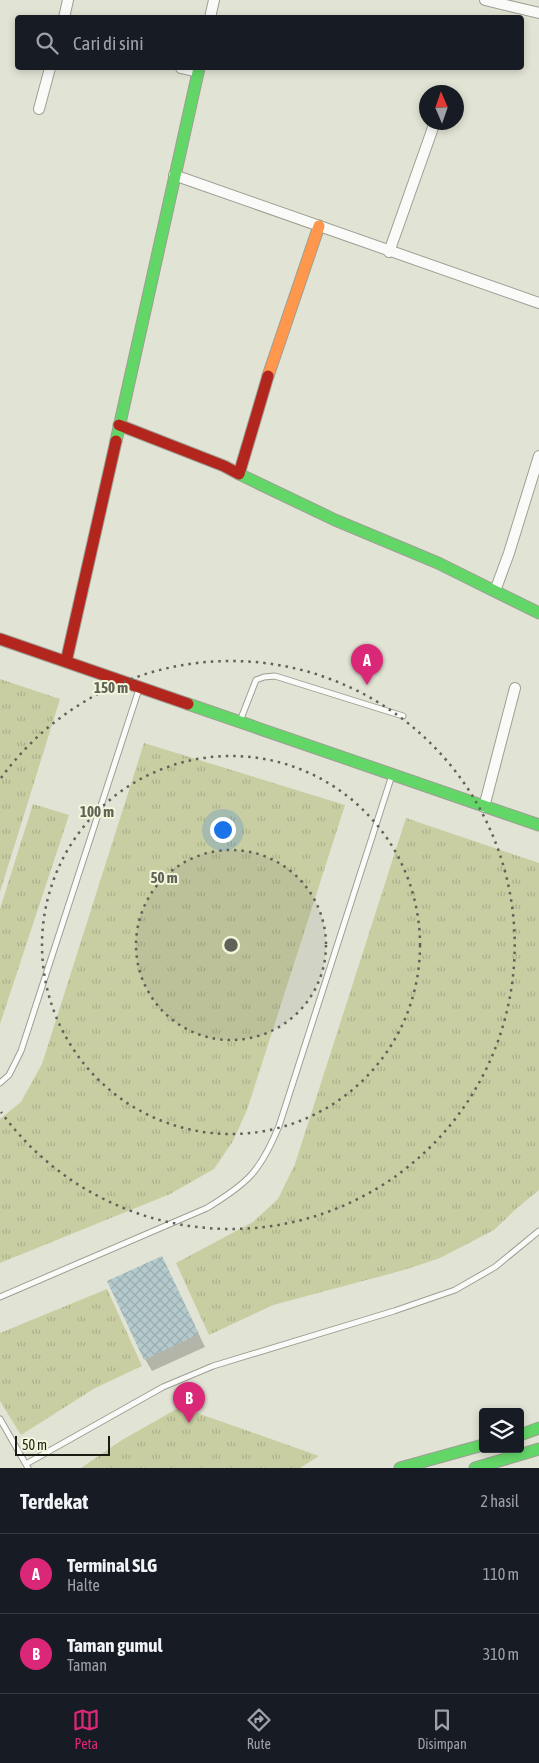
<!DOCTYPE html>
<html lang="id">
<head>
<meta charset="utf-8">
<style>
  :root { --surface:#171b24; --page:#20242c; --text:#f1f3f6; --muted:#9ea1a6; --line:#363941; --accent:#db2777 }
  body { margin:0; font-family:"Asap Condensed",sans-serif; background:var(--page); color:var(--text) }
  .controls { position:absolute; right:15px; bottom:15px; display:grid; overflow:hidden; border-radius:5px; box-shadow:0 2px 8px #0003 }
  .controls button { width:45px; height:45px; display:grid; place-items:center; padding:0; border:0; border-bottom:1px solid var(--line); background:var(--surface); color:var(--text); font:25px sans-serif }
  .compass { position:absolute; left:419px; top:85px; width:45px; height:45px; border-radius:50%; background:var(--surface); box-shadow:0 2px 8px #0003; rotate:358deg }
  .scale { position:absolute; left:15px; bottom:12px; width:95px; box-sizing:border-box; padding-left:5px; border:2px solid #1b1c13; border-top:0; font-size:14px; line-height:18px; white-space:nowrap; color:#1b1c13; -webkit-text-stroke:4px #f2f6db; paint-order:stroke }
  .you { position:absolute; left:222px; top:829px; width:18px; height:18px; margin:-12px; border:4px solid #fff; border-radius:50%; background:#1a73e8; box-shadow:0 0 0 8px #1a73e833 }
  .badge { display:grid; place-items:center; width:32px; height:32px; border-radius:50%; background:var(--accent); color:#fff; font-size:16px; font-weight:700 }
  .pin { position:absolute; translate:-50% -41px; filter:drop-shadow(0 1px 2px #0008) }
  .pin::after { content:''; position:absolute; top:26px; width:18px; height:15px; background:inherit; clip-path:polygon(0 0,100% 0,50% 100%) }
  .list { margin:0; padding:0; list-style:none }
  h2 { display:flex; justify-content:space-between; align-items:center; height:65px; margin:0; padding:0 20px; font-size:21px }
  h2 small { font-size:16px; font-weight:400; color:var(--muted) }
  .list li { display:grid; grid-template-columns:32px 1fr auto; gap:15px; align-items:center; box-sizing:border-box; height:80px; padding:0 20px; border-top:1px solid var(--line) }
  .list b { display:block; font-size:19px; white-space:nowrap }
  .list p { margin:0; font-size:16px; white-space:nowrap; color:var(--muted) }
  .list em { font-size:16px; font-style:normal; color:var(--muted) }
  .icon { flex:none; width:28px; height:28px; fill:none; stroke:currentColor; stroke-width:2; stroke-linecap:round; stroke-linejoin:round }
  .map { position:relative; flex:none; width:539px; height:1468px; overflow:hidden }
  .search { position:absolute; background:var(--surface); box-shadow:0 2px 8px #0003; left:15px; right:15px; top:15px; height:55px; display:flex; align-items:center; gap:12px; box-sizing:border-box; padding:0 18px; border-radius:5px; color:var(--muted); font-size:19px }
  .sheet { height:225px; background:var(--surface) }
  nav { display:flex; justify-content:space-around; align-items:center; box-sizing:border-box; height:70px; border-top:1px solid var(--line); background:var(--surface); font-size:14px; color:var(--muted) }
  nav a { display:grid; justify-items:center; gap:2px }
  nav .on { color:var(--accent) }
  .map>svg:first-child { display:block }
  .grass { fill:url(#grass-tufts) }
  .shadow { fill:#0003 }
  .building { fill:url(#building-cross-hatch) }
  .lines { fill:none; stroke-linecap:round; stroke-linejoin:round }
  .lane-casing { stroke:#9d9f94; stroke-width:7 }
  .street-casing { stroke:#9d9f94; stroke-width:12 }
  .fast-casing { stroke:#9d9f94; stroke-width:13 }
  .slow-casing { stroke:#9d9f94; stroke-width:13 }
  .jam-casing { stroke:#9d9f94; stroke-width:13 }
  .lane { stroke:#fafbf9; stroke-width:5 }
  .street { stroke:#fafbf9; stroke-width:10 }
  .fast { stroke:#63d668; stroke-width:11 }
  .slow { stroke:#ff974d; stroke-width:11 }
  .jam { stroke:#b3261e; stroke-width:11 }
  .ring { fill:none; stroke:#606257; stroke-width:2.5; stroke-dasharray:2.5 5 }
  .centre { fill:#606257; stroke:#f2f6db; stroke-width:2.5 }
  .ring-label { font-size:15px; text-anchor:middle; font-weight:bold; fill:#606257; stroke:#f2f6db; stroke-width:4; stroke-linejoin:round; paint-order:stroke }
</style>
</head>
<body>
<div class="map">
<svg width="539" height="1468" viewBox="0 0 539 1468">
  <defs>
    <pattern id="grass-tufts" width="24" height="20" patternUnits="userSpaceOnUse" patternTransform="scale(1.25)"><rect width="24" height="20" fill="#c9cea2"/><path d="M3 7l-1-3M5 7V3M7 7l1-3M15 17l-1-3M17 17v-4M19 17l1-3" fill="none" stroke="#acb08b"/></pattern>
    <pattern id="building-cross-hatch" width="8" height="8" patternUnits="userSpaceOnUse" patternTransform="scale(1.25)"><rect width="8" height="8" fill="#b4cacd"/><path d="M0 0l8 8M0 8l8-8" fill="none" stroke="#9aadaf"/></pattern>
  </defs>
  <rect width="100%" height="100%" fill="#e1e3d4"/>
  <!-- grass -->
  <path class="grass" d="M 0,679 L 60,699 L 0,892 Z
    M 144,743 L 345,805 L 247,1110 L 233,1141 L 214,1169 L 170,1194 L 0,1263 L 0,1119 L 21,1102 L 42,1064 Z
    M 33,804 L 69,815 L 0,1024 L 0,909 Z
    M 406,818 L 539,863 L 539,1190 L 517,1208 L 494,1230 L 440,1258 L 404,1270 L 273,1305 L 209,1335 L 176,1263 L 253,1222 L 278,1199 L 295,1164 Z
    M 107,1289 L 142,1366 L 95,1388 L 21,1435 L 0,1401 L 0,1333 Z
    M 180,1407 L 319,1456 L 300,1468 L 81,1468 L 122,1440 Z"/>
  <!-- shadow -->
  <path class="shadow" d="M 168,1270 L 205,1347 L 152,1371 L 145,1359 Z"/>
  <!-- building -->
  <path class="building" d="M 162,1256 L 199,1334 L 144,1360 L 107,1281 Z"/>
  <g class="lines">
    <!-- lane casing -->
    <g class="lane-casing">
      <path id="lane" d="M 240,721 L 256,680 L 264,677 L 275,676 L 403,716
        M 0,1083 L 9,1075 L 21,1051 L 139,689
        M 0,1297 L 207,1208 C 248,1183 260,1172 279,1126 L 392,775
        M 0,1419 L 28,1468
        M 26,1464 L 163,1387 L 213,1366 L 394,1311 L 455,1290 L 495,1267 L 539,1231"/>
    </g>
    <!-- street casing -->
    <g class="street-casing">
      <path id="street" d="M 485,0 L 539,13
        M 64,18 L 68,0
        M 210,18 L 214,0
        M 181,68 L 198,72
        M 39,109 L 50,68
        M 174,175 L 539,303
        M 389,252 L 435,122
        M 495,591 L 509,553 L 539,456
        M 484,807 L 515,688"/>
    </g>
    <!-- fast casing -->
    <g class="fast-casing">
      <path id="fast" d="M 116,441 L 199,68
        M 239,474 L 335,520 L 438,563 L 539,613
        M 188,704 L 539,825
        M 520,1435 L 539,1428
        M 400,1468 L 483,1445
        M 475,1468 L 539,1449"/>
    </g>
    <!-- slow casing -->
    <g class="slow-casing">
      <path id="slow" d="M 268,376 L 319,226"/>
    </g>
    <!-- jam casing -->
    <g class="jam-casing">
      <path id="jam" d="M 119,425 L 224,466 L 239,474 L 268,376
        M 0,639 L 188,704
        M 66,662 L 116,441"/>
    </g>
    <!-- lane -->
    <use href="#lane" class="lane"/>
    <!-- street -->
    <use href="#street" class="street"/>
    <!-- fast -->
    <use href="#fast" class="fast"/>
    <!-- slow -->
    <use href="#slow" class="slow"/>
    <!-- jam -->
    <use href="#jam" class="jam"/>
  </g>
  <!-- distance rings -->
  <circle cx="231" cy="945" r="95" fill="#606257" fill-opacity=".12"/>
  <g class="ring">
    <circle cx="231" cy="945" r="95"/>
    <circle cx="231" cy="945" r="189"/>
    <path d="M1 778A284 284 0 1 1 1 1112"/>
  </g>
  <circle cx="231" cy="945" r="8" class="centre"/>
  <g class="ring-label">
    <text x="111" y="693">150 m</text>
    <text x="97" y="817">100 m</text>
    <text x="164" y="883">50 m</text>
  </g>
</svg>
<div class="controls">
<button><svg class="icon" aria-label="layers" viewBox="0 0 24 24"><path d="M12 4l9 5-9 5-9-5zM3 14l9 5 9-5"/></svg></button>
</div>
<svg class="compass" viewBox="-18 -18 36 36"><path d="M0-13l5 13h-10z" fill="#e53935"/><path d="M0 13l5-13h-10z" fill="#9ea1a6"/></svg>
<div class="scale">50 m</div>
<div class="you"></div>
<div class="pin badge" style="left:367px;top:685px">A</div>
<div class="pin badge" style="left:189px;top:1423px">B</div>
<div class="search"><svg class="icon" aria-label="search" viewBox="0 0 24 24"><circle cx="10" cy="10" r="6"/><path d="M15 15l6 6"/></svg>Cari di sini</div>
</div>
<section class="sheet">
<h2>Terdekat<small>2 hasil</small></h2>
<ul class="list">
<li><span class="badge">A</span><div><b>Terminal SLG</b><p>Halte</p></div><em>110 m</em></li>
<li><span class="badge">B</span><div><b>Taman gumul</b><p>Taman</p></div><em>310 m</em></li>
</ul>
</section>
<nav>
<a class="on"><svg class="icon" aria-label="map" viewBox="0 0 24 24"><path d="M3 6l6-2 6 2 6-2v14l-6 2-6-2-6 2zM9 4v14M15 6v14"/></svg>Peta</a>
<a><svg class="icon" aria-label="directions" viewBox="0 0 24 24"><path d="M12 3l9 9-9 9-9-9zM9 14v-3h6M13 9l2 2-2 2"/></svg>Rute</a>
<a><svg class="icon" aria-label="saved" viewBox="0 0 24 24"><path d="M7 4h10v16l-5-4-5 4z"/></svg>Disimpan</a>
</nav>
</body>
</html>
